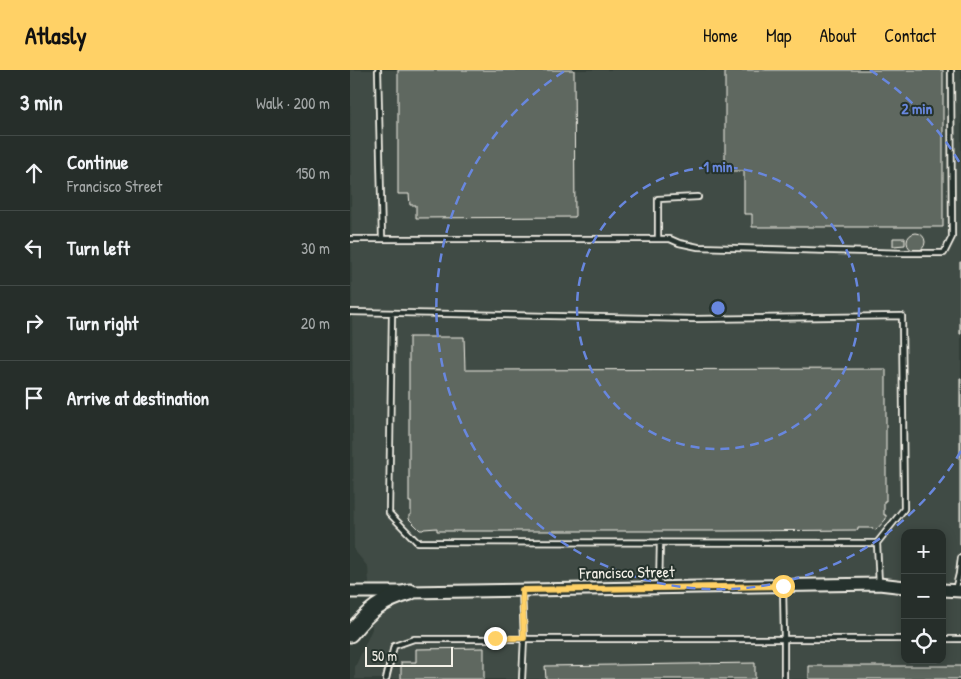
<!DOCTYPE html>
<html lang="en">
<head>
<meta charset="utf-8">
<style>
  :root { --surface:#262e2a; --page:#2e3632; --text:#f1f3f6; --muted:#a4a8a8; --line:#424a47; --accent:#ffd166 }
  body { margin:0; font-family:"Patrick Hand",sans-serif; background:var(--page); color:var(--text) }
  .controls { position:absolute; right:15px; bottom:15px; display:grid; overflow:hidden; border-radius:10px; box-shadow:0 2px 12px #0003 }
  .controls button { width:45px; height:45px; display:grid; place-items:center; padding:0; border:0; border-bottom:1px solid var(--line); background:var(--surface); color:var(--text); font:25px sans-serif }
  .scale { position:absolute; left:15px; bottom:12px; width:88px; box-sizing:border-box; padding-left:5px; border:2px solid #f4f1e8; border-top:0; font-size:14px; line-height:18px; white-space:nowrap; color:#f4f1e8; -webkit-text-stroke:4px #26332d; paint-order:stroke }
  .stop { position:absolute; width:15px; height:15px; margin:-11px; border:4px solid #ffd166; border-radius:50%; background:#fff }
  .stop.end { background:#ffd166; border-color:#fff; box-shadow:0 1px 5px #0008 }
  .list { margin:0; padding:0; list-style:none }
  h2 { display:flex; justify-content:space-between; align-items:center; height:65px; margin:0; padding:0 20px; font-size:21px }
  h2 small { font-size:16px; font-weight:400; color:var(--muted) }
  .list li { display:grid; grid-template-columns:32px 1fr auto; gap:15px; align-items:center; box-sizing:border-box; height:75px; padding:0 20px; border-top:1px solid var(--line) }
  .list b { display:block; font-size:19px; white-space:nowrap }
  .list p { margin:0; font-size:16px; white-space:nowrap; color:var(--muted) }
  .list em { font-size:16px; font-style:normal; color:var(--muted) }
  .icon { flex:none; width:28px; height:28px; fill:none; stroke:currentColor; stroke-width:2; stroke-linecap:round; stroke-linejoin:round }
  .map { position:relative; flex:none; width:611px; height:609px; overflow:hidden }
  header { display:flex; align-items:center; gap:30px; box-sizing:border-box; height:70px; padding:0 25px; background:var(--accent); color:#111 }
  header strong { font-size:24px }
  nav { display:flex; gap:28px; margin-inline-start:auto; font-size:18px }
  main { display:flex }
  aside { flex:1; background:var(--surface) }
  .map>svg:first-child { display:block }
  .built { fill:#404b44; fill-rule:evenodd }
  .building { fill:#5f6861; stroke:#f4f1e8 }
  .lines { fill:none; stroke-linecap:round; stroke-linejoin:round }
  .service-casing { stroke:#f4f1e8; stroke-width:8 }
  .tertiary-casing { stroke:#f4f1e8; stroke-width:15 }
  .primary-casing { stroke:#f4f1e8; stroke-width:19 }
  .service { stroke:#26332d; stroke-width:4.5 }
  .tertiary { stroke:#26332d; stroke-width:11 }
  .primary { stroke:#26332d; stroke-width:15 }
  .route { stroke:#ffd166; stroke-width:6 }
  .ring { fill:none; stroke:#6887de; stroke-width:2.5; stroke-dasharray:9 6 }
  .labels { text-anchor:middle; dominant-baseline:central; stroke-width:4; stroke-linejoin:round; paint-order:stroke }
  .street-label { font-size:16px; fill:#f4f1e8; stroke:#26332d }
  .centre { fill:#6887de; stroke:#26332d; stroke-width:2.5 }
  .ring-label { font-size:15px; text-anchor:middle; font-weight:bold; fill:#6887de; stroke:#26332d; stroke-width:4; stroke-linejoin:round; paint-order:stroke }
</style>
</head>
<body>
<header>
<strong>Atlasly</strong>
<nav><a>Home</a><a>Map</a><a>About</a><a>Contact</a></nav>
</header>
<main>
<aside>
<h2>3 min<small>Walk · 200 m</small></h2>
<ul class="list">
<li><svg class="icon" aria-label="ahead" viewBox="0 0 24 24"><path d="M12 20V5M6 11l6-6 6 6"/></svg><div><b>Continue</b><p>Francisco Street</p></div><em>150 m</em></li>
<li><svg class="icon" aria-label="left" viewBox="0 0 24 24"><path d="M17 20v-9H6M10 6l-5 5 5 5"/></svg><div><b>Turn left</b></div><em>30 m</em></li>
<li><svg class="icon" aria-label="right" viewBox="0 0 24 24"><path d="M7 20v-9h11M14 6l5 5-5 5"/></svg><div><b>Turn right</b></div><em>20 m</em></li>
<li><svg class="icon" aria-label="arrive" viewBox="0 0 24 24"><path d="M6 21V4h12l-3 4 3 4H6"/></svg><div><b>Arrive at destination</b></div></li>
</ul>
</aside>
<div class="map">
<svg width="611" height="609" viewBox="0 0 611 609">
  <rect width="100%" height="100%" fill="#323e38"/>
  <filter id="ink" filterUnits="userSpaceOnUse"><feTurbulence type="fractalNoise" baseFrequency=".02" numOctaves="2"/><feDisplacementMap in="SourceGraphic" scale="10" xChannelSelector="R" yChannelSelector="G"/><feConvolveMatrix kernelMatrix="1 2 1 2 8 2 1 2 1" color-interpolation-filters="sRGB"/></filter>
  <g filter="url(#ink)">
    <!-- built -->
    <path class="built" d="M 0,0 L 611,0 L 611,609 L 5,609 L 5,597 L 22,559 L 18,497 L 4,480 ZM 555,463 L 592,463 L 592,590 L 555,590 Z"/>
    <!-- building -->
    <path class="building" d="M 48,0 L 224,0 L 225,147 L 66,148 L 66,135 L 60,135 L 59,124 L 48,124 Z
      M 375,0 L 593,0 L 593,157 L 402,157 L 402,144 L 394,144 L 394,101 L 375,101 Z
      M557 172a9 9 0 1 1 18 0a9 9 0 1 1-18 0Z
      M 543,168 L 555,168 L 555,175 L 543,176 Z
      M 610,192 L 611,192 L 611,264 L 610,264 Z
      M 59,267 L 114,267 L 115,300 L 536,299 L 536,431 L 534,431 L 534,445 L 536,445 L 536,449 L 526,460 L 522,459 L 522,458 L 508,458 L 508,460 L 376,461 L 87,461 L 87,458 L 74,459 L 73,460 L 70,460 L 59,449 L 59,445 L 61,445 L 61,432 L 59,432 Z
      M 610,308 L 611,308 L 611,475 L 610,475 Z
      M 134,578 L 134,609 L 51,609 L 51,592 L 66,592 L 66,579 Z
      M 405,593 L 405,609 L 196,609 L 195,596 Z
      M 459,596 L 611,596 L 611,609 L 459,609 Z"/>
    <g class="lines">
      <!-- service casing -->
      <g class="service-casing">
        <path id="service" d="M 28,0 L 32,169
          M 0,169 L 320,169 L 329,173 L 348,177 L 554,183 L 594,183 L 602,167 L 601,0
          M 308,169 L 308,129 L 348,127
          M 0,242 L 345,249 L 552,246 L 554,439 L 527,473 L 67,472 L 39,443 L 42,243
          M 527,473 L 529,514
          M 309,518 L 310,472
          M 172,520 L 174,568 L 172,609
          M 605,520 L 609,504 L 611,488
          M 592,569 L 611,569
          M 36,609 L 44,576 L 64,569 L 434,569 L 433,517
          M 434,609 L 434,569 L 555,569"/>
      </g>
      <!-- tertiary casing -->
      <g class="tertiary-casing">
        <path id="tertiary" d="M 592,520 L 611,521
          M 0,522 L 60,522 L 529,514 L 555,517"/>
      </g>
      <!-- primary casing -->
      <g class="primary-casing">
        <path id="primary" d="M 0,564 C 18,541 32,530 60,522"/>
      </g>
      <!-- service -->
      <use href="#service" class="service"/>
      <!-- tertiary -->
      <use href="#tertiary" class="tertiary"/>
      <!-- primary -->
      <use href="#primary" class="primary"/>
    </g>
  </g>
  <g class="lines" filter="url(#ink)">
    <!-- route -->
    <path class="route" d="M 145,568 L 174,568 L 172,520 L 433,516"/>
  </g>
  <!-- distance rings -->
  <g class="ring">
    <circle cx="368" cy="238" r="141"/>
    <path d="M611 381A282 282 0 1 1 216 0M520 0A282 282 0 0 1 611 95"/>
  </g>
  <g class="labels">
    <!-- street labels -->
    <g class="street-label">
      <text transform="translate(277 502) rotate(-1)">Francisco Street</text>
    </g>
  </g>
  <circle cx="368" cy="238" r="8" class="centre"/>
  <g class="ring-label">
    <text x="567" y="44">2 min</text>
    <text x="368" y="102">1 min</text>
  </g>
</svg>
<div class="controls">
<button>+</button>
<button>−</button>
<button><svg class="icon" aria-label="locate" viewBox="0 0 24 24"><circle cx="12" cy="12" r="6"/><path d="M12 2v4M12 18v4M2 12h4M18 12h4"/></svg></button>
</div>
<div class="scale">50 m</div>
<div class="stop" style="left:433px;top:516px"></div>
<div class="stop end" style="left:145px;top:568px"></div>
</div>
</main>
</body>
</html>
